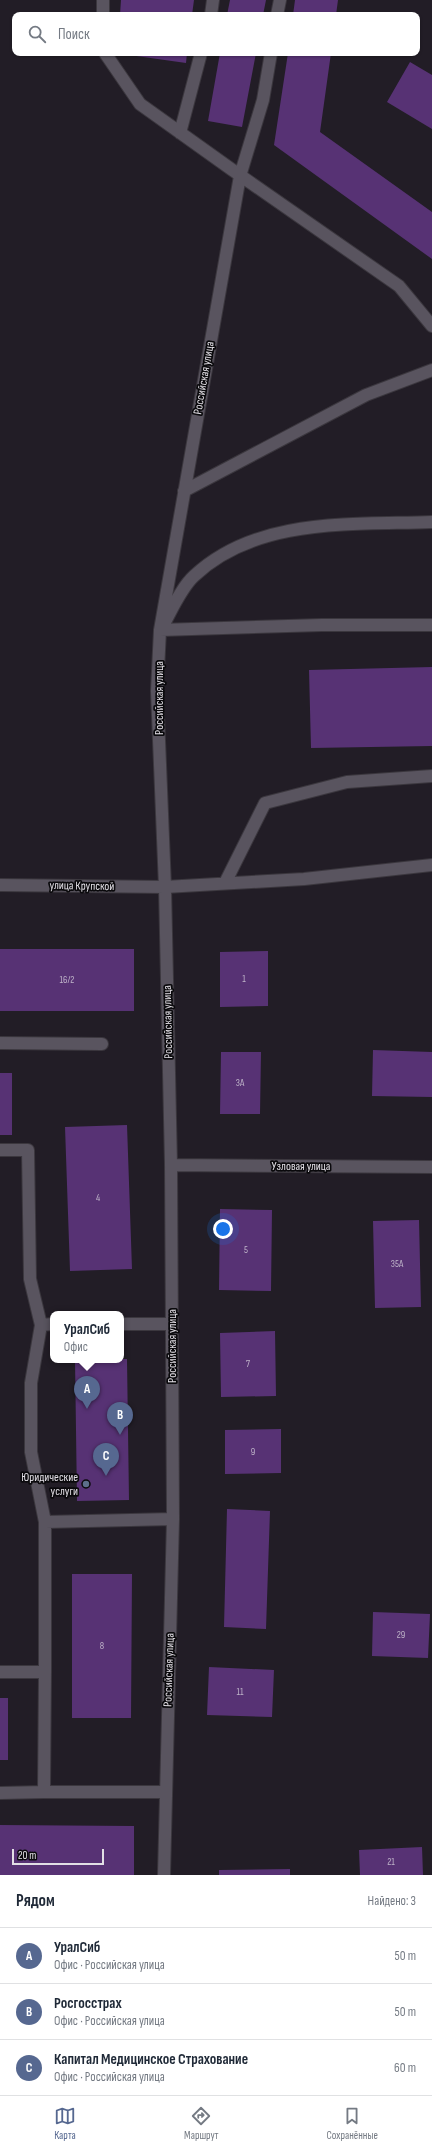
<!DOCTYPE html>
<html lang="ru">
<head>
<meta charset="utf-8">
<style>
  :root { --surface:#fff; --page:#f6f6f7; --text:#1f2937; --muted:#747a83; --line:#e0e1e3; --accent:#566890 }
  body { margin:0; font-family:"Sofia Sans Condensed",sans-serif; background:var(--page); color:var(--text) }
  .scale { position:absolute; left:12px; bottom:10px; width:92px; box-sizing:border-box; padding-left:4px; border:2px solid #e2dfe5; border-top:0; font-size:11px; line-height:14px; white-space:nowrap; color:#e2dfe5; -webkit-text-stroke:3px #0a090c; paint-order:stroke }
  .you { position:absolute; left:223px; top:1229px; width:14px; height:14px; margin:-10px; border:3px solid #fff; border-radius:50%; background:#1a73e8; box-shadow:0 0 0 6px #1a73e833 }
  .badge { display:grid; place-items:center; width:26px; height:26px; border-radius:50%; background:var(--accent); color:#fff; font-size:13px; font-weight:700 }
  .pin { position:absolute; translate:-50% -33px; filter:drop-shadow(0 1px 2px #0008) }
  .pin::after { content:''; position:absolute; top:21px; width:14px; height:12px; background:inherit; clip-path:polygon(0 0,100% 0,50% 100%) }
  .popup { position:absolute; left:50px; top:1311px; width:74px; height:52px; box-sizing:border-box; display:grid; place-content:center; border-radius:8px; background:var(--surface); filter:drop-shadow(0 1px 3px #0005); font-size:13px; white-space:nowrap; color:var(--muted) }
  .popup b { font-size:15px; color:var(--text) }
  .popup::after { content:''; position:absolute; left:50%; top:100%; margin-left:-8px; border:8px solid transparent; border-top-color:var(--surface) }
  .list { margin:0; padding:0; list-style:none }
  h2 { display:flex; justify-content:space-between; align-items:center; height:52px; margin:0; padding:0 16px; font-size:17px }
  h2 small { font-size:13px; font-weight:400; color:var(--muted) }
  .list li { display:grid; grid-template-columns:26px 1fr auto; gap:12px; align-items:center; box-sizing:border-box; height:56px; padding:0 16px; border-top:1px solid var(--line) }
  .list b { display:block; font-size:15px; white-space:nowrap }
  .list p { margin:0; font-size:13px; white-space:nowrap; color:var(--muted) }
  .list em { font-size:13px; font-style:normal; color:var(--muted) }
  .icon { flex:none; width:22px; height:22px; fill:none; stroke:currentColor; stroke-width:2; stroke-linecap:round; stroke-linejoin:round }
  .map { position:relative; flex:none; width:432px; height:1875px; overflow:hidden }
  .search { position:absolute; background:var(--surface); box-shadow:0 1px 3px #0004; left:12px; right:12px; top:12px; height:44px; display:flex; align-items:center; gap:10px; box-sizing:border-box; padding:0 14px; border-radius:8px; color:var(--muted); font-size:15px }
  .sheet { height:220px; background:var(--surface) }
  nav { display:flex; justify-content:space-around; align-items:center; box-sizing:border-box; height:56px; border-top:1px solid var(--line); background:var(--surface); font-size:11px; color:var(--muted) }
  nav a { display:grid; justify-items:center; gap:2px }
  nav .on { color:var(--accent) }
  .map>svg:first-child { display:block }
  .building { fill:#573274 }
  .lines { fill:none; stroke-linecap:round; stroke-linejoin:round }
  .minor-casing { stroke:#3b373e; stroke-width:14 }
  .minor { stroke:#59545f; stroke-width:12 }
  .service-dot { fill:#5c6f8a; stroke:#0a090c; stroke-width:1.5 }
  .labels { text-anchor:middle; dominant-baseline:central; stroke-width:3.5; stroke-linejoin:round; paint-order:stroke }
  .number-label { font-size:10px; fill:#bfb4c9 }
  .street-label { font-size:12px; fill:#e2dfe5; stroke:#0a090c }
  .poi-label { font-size:12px; fill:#e2dfe5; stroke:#0a090c; text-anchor:end }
</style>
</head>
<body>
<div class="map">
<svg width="432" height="1875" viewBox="0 0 432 1875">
  <rect width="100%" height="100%" fill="#221d26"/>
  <!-- building -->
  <path class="building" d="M 121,0 L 194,0 L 192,15 L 120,15 Z
    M 230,0 L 266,0 L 263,15 L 227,15 Z
    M 295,0 L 338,0 L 336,15 L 293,15 Z
    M 115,53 L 187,53 L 186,63 Z
    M 220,53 L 256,53 L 242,127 L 208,121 Z
    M 288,53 L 331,53 L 320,132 L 432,212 L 432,259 L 274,145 Z
    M 410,62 L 432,75 L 432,129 L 387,102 Z
    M 432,667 L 432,746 L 311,748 L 309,670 Z
    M 0,949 L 134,949 L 134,1011 L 0,1011 Z
    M 268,951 L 268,1006 L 220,1007 L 220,952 Z
    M 373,1050 L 432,1052 L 432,1097 L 372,1096 Z
    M 221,1052 L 261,1052 L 260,1114 L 220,1114 Z
    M 0,1073 L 12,1073 L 12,1135 L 0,1135 Z
    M 127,1125 L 132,1269 L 70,1271 L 65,1127 Z
    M 220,1209 L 272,1210 L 271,1291 L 219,1290 Z
    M 419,1220 L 421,1307 L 375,1308 L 373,1221 Z
    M 275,1331 L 276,1396 L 221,1397 L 220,1333 Z
    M 121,1359 L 127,1359 L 129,1500 L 77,1501 L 75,1360 Z
    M 281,1429 L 281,1473 L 225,1474 L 225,1430 Z
    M 227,1509 L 270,1511 L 266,1629 L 224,1627 Z
    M 72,1574 L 132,1574 L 131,1718 L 72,1718 Z
    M 373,1612 L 430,1614 L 428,1658 L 372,1656 Z
    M 209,1667 L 274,1670 L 272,1717 L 207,1715 Z
    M 0,1698 L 8,1698 L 8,1760 L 0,1760 Z
    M 0,1825 L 134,1826 L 134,1875 L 0,1875 Z
    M 422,1847 L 423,1875 L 360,1875 L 359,1850 Z
    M 290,1869 L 290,1875 L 219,1875 L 219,1870 Z"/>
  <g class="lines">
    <!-- minor casing -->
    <g class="minor-casing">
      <path id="minor" d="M 103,15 L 103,0
        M 211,15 L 213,0
        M 277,15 L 280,0
        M 105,53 L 140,104 L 231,169 L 399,286 L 432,326
        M 180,133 L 201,53
        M 184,491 L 366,395 L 432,370
        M 165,622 C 173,607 182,587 194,576 C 257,517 352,525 432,522
        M 160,630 L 322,625 L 432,625
        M 225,883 L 265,803 L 347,782 L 432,776
        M 0,885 L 165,887 L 304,879 L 432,865
        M 0,1043 L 102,1044
        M 0,1150 L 28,1150 L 30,1279 L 41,1325
        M 171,1165 L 432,1167
        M 53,1324 L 41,1325 L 31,1383 L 31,1452 L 45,1522 L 173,1519
        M 121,1324 L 172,1324
        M 0,1672 L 45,1672 L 45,1522
        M 45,1672 L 44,1792 L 165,1792
        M 0,1793 L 44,1792
        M 164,1875 L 173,1519 L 171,1165 L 165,887 L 157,691 L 160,630 L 240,176 L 263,100 L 271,53"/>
    </g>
    <!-- minor -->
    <use href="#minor" class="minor"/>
  </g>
  <!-- markers -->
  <circle class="service-dot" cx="86" cy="1484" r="4"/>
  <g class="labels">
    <!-- number labels -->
    <g class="number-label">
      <text x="244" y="979">1</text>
      <text x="67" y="980">16/2</text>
      <text x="240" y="1083">3А</text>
      <text x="98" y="1198">4</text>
      <text x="246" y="1250">5</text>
      <text x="397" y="1264">35А</text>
      <text x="248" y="1364">7</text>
      <text x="253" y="1452">9</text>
      <text x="401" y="1635">29</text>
      <text x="102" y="1646">8</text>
      <text x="240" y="1692">11</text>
      <text x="391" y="1862">21</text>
    </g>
    <!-- street labels -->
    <g class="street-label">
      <text transform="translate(204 378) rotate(-80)">Российская улица</text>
      <text transform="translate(159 698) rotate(-90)">Российская улица</text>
      <text transform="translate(82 886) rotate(1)">улица Крупской</text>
      <text transform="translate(168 1022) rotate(-91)">Российская улица</text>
      <text x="301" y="1166">Узловая улица</text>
      <text transform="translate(172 1346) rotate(-90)">Российская улица</text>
      <text transform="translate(169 1670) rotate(-88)">Российская улица</text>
    </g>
    <!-- poi labels -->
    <g class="poi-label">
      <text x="78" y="1477">Юридические<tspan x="78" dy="14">услуги</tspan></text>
    </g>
  </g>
</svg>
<div class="scale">20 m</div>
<div class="you"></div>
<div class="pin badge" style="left:87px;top:1409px">A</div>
<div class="popup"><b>УралСиб</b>Офис</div>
<div class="pin badge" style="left:120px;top:1435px">B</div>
<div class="pin badge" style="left:106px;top:1476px">C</div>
<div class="search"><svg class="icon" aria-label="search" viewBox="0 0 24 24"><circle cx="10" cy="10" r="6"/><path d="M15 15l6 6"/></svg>Поиск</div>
</div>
<section class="sheet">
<h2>Рядом<small>Найдено: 3</small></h2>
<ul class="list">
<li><span class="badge">A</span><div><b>УралСиб</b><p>Офис · Российская улица</p></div><em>50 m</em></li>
<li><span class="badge">B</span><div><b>Росгосстрах</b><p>Офис · Российская улица</p></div><em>50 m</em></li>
<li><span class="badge">C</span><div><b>Капитал Медицинское Страхование</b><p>Офис · Российская улица</p></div><em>60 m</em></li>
</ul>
</section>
<nav>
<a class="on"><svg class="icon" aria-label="map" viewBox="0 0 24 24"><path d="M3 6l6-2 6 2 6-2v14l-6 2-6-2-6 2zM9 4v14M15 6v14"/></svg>Карта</a>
<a><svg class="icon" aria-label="directions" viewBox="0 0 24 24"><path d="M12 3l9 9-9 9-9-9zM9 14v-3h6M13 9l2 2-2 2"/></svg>Маршрут</a>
<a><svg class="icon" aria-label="saved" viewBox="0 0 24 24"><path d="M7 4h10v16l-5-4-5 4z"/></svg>Сохранённые</a>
</nav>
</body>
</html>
